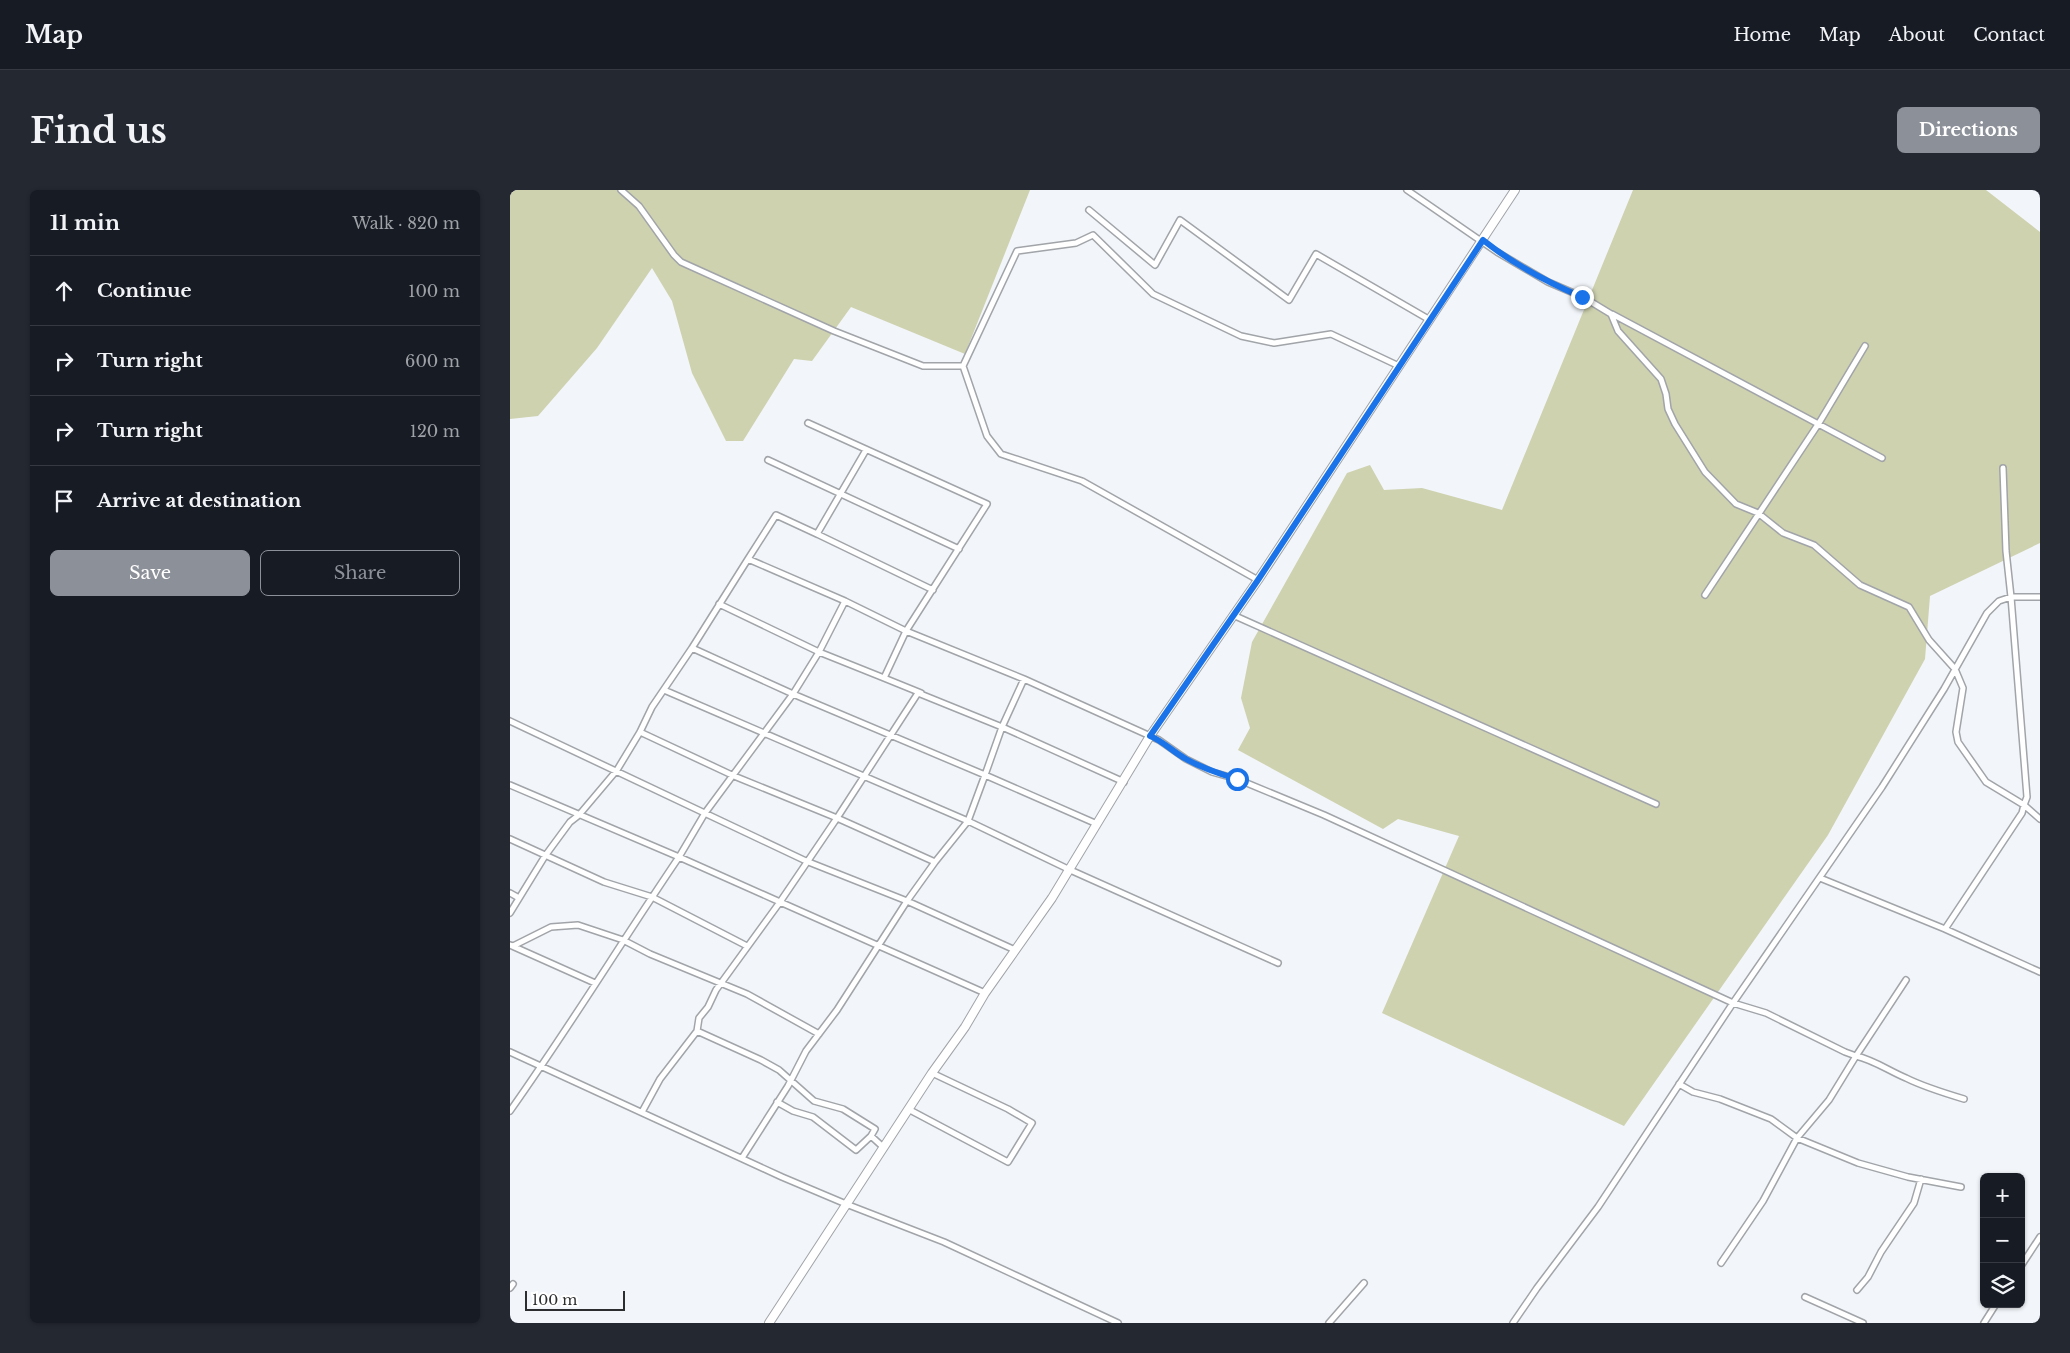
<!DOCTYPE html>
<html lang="en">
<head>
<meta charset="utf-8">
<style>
  :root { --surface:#171b24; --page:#242831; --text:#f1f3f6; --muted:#9ea1a6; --line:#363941; --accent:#8c9099 }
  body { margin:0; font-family:"Libre Baskerville",serif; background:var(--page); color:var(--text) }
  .controls { position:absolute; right:15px; bottom:15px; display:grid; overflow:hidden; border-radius:8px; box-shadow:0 1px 4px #0004 }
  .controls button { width:45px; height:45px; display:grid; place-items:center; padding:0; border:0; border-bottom:1px solid var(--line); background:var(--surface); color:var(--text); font:25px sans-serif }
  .scale { position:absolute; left:15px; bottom:12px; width:100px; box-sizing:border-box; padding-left:5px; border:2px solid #2b2d2e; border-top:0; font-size:14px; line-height:18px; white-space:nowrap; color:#2b2d2e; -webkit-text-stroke:4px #fff; paint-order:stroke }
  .stop { position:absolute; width:15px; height:15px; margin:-11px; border:4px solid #1a73e8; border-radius:50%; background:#fff }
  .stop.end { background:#1a73e8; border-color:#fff; box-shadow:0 1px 5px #0008 }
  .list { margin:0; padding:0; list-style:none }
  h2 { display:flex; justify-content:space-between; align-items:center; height:65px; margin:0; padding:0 20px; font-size:21px }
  h2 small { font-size:16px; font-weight:400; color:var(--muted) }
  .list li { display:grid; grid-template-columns:32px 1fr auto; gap:15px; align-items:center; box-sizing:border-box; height:70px; padding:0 20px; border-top:1px solid var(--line) }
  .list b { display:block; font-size:19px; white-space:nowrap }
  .list em { font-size:16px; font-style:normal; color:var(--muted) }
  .actions { display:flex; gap:10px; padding:15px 20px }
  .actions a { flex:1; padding:11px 0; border:1px solid var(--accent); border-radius:8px; text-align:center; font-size:18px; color:var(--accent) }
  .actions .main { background:var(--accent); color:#fff }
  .icon { flex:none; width:28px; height:28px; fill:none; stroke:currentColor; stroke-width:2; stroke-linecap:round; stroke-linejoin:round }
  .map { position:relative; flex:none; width:1530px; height:1133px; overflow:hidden; border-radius:8px }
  header { display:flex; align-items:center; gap:30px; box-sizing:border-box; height:70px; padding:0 25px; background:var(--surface); border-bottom:1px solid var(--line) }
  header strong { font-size:24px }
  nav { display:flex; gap:28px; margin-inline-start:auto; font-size:18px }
  .intro { display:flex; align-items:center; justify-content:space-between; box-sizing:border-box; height:120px; padding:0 30px }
  h1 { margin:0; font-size:35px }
  .button { padding:12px 22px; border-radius:8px; background:var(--accent); color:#fff; font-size:18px; font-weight:700 }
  main { display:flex; gap:30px; padding:0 30px }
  aside { flex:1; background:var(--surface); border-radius:8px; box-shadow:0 1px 4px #0004 }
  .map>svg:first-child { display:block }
  .green { fill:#ced2af }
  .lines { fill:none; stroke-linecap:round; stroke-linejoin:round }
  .street-casing { stroke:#a1a4a8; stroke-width:8 }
  .secondary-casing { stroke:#a1a4a8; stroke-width:10 }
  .street { stroke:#fff; stroke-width:5 }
  .secondary { stroke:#fff; stroke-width:8 }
  .route { stroke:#1a73e8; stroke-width:6 }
</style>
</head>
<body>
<header>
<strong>Map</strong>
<nav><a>Home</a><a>Map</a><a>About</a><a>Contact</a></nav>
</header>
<div class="intro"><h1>Find us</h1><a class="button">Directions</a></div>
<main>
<aside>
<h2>11 min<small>Walk · 820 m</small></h2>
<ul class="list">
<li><svg class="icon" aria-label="ahead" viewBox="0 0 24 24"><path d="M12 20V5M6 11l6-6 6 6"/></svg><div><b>Continue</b></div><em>100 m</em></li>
<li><svg class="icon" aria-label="right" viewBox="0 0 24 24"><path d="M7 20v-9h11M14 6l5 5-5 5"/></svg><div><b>Turn right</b></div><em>600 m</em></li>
<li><svg class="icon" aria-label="right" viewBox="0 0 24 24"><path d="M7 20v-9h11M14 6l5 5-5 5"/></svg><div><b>Turn right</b></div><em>120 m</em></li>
<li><svg class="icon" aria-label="arrive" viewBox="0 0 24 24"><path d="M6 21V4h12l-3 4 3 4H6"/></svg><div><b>Arrive at destination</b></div></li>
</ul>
<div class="actions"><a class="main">Save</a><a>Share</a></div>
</aside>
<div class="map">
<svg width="1530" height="1133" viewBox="0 0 1530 1133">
  <rect width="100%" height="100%" fill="#f2f5f9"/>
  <!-- green -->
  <path class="green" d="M 0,0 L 520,0 L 455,164 L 341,117 L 302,171 L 284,169 L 233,251 L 216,251 L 182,183 L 162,111 L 142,78 L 87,158 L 28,226 L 0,229 Z
    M 1123,0 L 1476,0 L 1530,42 L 1530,353 L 1420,406 L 1415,469 L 1318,645 L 1114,936 L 872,823 L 949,646 L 888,629 L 873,639 L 728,560 L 740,538 L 731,508 L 742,452 L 837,283 L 860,275 L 874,300 L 912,298 L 992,320 Z"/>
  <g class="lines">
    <!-- street casing -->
    <g class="street-casing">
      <path id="street" d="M 111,0 L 129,16 L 164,65 L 171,72 L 324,141 L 413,176 L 453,176
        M 897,0 L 987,62 L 1038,92 L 1073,107 L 1101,124 L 1108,141 L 1151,189 L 1156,204 L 1158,219 L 1165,234 L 1195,282 L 1226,314 L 1248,323 L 1273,343 L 1304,355 L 1350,395 L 1399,417 L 1419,450 L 1445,479 L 1453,498 L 1446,542 L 1448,552 L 1476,592 L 1514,615 L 1512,623 L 1435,739
        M 579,20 L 645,75 L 670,30 L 779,110 L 806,64 L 920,130
        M 1102,124 L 1372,268
        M 298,233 L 477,314 L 396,441 L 514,489 L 649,550 L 676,569 L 702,582 L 727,589 L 814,625 L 1223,813 L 1256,823 L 1335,862 L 1346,866 L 1396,790
        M 356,260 L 307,344 L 423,400
        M 258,270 L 449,359
        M 1493,278 L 1496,361 L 1501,407 L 1517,607 L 1514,615 L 1530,629
        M 238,369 L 266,325 L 307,344
        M 748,390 L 572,291 L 491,264 L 477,246 L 453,176 L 507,61 L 566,53 L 583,45 L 643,104 L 731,146 L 764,153 L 821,144 L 889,176
        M 1195,405 L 1309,233 L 1355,156
        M 209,414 L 309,462 L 335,411 L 238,369 L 182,458 L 283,504 L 309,462 L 374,488 L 396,441 L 335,411
        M 723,425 L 1146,614
        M 374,488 L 411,503
        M 154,500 L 458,631 L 475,585 L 587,634
        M 0,531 L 296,671 L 397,711 L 505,760
        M 490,536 L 614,592
        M 492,537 L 514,489
        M 0,595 L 169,667 L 195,623 L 283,504 L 475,585 L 492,537 L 408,503 L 327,628 L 425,672 L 397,711 L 327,820 L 296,861 L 278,896 L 232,968
        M 0,649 L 94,692 L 142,707 L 237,756
        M 425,672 L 458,631 L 558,679 L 768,773
        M 1310,688 L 1435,739 L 1530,782
        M 0,703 L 9,708
        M 0,723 L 35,666 L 60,632 L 69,625 L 107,580 L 130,542 L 142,517 L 182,458
        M 0,755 L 85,793
        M 3,756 L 41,737 L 68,735 L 113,750 L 140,764 L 237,804 L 309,844
        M 187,841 L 251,870 L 269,880 L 304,911 L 333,919 L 365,939 L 361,946 L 373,957
        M 0,862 L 272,987 L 336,1014 L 434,1052 L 608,1133
        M 1169,894 L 1183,902 L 1210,909 L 1261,929 L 1287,948 L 1348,973 L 1398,987 L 1451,997
        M 267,912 L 283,921 L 303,927 L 346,960 L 361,946
        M 398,919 L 498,972 L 522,933 L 498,919 L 422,883
        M 0,921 C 59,838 112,751 169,667 L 270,712 L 327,628 L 224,586 L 130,542
        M 132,922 L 150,889 L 187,841 L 189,828 L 198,817 L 206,800 L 270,712 L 475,803
        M 1211,1073 L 1253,1011 L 1287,948 L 1319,910 L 1346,866 C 1364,870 1379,881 1396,888 C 1414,897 1434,903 1454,909
        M 1511,1076 L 1530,1047
        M 0,1098 L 3,1094
        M 1347,1100 L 1358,1087 L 1371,1062 L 1404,1013 L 1411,989
        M 1295,1107 L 1353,1133
        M 819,1133 L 854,1093
        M 1003,1133 L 1027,1098 L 1088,1017 L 1223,813 L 1372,597 L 1434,499 L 1477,423 L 1489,411 L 1501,407 L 1530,407
        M 1474,1133 L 1486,1114"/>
    </g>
    <!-- secondary casing -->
    <g class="secondary-casing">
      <path id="secondary" d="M 259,1133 L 422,883 L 455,837 L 475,803 L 542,708 L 640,546 L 748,390 L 1005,0"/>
    </g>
    <!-- street -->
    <use href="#street" class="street"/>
    <!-- secondary -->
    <use href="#secondary" class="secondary"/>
  </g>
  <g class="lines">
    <!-- route -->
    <path class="route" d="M 727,589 C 710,584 692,578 676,569 C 663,562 653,551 640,546 L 748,390 L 973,50 C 1003,74 1037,92 1072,107"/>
  </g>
</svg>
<div class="controls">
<button>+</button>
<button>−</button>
<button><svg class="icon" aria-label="layers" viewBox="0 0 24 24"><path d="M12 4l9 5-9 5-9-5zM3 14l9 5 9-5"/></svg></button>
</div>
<div class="scale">100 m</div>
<div class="stop" style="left:727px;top:589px"></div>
<div class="stop end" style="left:1072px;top:107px"></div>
</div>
</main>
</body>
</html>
